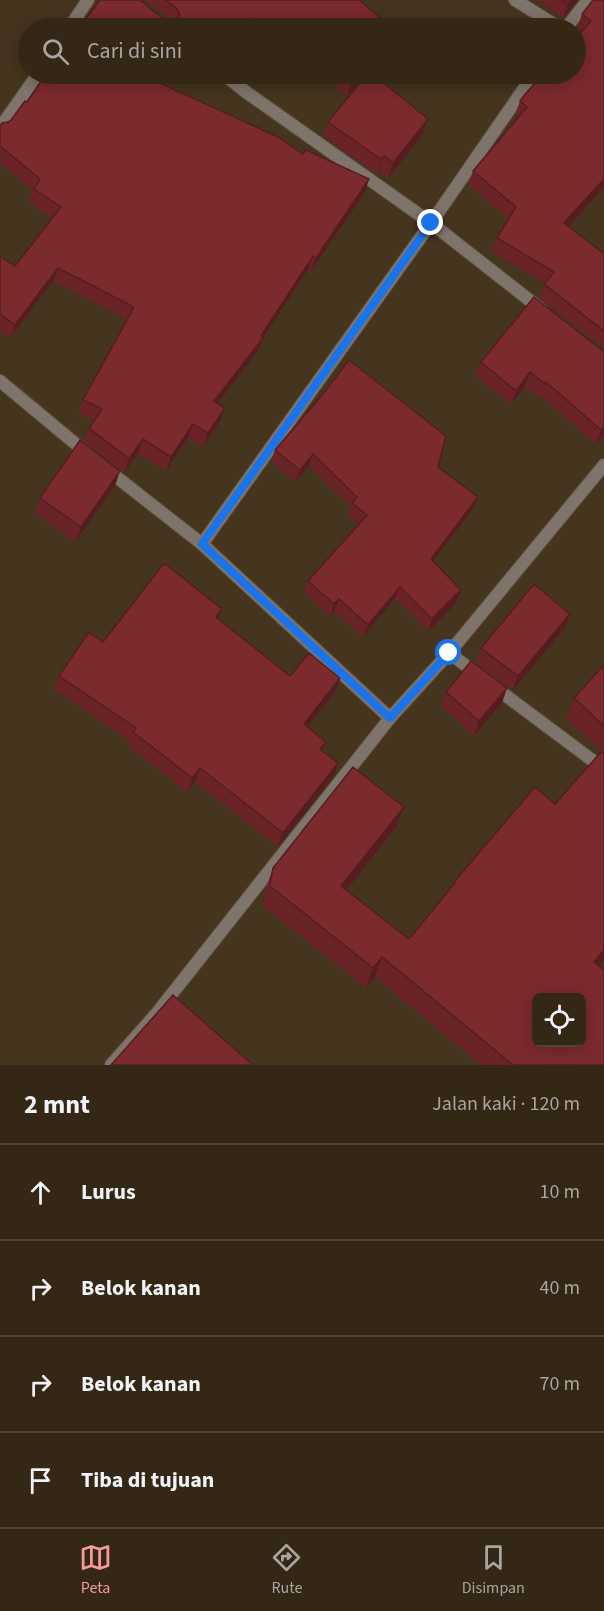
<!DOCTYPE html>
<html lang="id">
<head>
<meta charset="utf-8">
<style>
  :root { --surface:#342716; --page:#3f3323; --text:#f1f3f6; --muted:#a9a5a1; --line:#4e4435; --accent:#f59b9c }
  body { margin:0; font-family:"Source Sans 3",sans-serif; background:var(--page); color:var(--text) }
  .controls { position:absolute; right:18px; bottom:18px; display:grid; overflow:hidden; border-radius:9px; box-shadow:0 3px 15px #0003 }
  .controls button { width:54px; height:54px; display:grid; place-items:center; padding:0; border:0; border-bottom:2px solid var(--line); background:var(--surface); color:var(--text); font:30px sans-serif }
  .stop { position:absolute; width:18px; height:18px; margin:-14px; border:4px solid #1a73e8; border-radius:50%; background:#fff }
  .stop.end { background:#1a73e8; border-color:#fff; box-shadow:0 2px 6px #0008 }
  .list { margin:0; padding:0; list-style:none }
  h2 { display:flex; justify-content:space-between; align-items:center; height:78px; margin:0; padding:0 24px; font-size:26px }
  h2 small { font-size:20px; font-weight:400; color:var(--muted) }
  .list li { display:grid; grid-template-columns:39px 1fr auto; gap:18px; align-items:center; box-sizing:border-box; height:96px; padding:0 24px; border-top:2px solid var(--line) }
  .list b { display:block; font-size:22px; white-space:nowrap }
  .list em { font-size:20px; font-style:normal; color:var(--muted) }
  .icon { flex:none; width:33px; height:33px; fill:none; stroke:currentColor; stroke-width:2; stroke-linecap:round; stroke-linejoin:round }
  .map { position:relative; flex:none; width:604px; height:1065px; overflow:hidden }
  .search { position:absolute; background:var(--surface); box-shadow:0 3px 15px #0003; left:18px; right:18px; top:18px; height:66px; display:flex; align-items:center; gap:15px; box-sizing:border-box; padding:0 21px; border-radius:33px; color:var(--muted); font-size:22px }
  .sheet { height:462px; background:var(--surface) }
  nav { display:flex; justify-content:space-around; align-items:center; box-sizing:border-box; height:84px; border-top:2px solid var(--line); background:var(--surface); font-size:16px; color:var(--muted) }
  nav a { display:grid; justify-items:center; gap:3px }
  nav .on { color:var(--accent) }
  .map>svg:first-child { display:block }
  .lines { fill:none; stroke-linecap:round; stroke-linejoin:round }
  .lane-casing { stroke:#61523d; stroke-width:14 }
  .street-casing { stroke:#61523d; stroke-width:14 }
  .lane { stroke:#7f746b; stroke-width:12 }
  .street { stroke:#7f746b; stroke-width:12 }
  .wall { fill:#6a2428 }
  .shaded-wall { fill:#561d20 }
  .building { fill:#7b2a2e; stroke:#561d20; stroke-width:1.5; fill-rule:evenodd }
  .route { stroke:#1a73e8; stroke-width:8 }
</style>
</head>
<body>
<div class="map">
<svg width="604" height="1065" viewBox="0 0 604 1065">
  <rect width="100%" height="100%" fill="#45341e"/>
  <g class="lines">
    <!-- lane casing -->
    <g class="lane-casing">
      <path id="lane" d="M 449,653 L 480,676
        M 493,686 L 604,769"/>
    </g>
    <!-- street casing -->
    <g class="street-casing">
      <path id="street" d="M 515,0 L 560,28
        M 69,28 L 88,0
        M 566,28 L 588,0
        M 223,74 L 246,92 L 431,223 L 542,310
        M 0,128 L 38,74
        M 0,381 L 89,455
        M 105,468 L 202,544 L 390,718
        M 202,544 L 431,223 L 534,74
        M 111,1065 L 156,1014 L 390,718 L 449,653 L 604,465"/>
    </g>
    <!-- lane -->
    <use href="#lane" class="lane"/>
    <!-- street -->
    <use href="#street" class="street"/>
  </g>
  <!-- wall -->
  <path class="wall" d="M 145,0 L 359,0 L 392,28 L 79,28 L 167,22 L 171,23 L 173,22 Z
    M 538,0 L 578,0 L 563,18 Z
    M 604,0 L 604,187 L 569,226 L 604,254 L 604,348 L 539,298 L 545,283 L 492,252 L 497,238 L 508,219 L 468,185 L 473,171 L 518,117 L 515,115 L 520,101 L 581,31 L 577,28 L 582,14 Z
    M 46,74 L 163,74 L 157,82 L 365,192 L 311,271 L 308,269 L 263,338 L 258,351 L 217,403 L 225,408 L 220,421 L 203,447 L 188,437 L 166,471 L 138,453 L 124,473 L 84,441 L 89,428 L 94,420 L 78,413 L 83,400 L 127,319 L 53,281 L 10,338 L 0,330 L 0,256 L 15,266 L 52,218 L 29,202 L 33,190 L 0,163 L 0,126 L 11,120 L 27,102 Z
    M 321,74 L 366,74 L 347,96 Z
    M 328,122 L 423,134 L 388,178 L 379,171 L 377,174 L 323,136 Z
    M 604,352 L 604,435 L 596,444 L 541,396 L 540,398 L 525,386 L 511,404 L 476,376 L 481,362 Z
    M 275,450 L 438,467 L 478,497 L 473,509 L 433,561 L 461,590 L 457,602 L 428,631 L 395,598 L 363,637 L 334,611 L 330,616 L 304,592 L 308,581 L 359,524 L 348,515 L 351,507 L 309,466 L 295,482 L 271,461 Z
    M 115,486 L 75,542 L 35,513 L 40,498 Z
    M 570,614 L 565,628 L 513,690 L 476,663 L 481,648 Z
    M 218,619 L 290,676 L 335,692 L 307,727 L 323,751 L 333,777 L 278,847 L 195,782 L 187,792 L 128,746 L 130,741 L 54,689 L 59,676 L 103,642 Z
    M 604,665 L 604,960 L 599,966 L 604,1065 L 481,1065 L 375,977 L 366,988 L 263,906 L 266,888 L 273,868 L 404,807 L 396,827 L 347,890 L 409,939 L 452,887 L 454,882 L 555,804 L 601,752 L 602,751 L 566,718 L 574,698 Z
    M 446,692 L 502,703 L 474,736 L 441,706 Z"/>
  <!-- shaded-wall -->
  <path class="shaded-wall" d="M 572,0 L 578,0 L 563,18 L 568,4 Z
    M 255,18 L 251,28 L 245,28 Z
    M 158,74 L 163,74 L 148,94 L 153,80 Z
    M 360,74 L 366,74 L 347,96 L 352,83 Z
    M 428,119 L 423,134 L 388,178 L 393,163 Z
    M 384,156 L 379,171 L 377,174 L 382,160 Z
    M 369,179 L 365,192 L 311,271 L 316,258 Z
    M 604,179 L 604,187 L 559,237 L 564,223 Z
    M 313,256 L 308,269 L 263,338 L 258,351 L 209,414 L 214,401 L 261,336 Z
    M 58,268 L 53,281 L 10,338 L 15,325 Z
    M 530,372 L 525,386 L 511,404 L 516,391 Z
    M 225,408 L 220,421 L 203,447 L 208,433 Z
    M 193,424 L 188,437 L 166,471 L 171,457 Z
    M 604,427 L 604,435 L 596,444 L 601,430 Z
    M 143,439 L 138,453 L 124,473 L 129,459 Z
    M 313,454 L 309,466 L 295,482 L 300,470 Z
    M 120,471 L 115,486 L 75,542 L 81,527 Z
    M 478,497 L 473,509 L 426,570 L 431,559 Z
    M 400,587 L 395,598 L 363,637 L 368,625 Z
    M 461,590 L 457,602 L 428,631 L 432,619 Z
    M 339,599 L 334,611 L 330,616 L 334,604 Z
    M 222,609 L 217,622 L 216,617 Z
    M 570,614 L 565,628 L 513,690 L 518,676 Z
    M 340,678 L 335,692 L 299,738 L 304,724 Z
    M 507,688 L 502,703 L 474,736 L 479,721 Z
    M 338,763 L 333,777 L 278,847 L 283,833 Z
    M 200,768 L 195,782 L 187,792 L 192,778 Z
    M 404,807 L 396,827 L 334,906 L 341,886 Z
    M 604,950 L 604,960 L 587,982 L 594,962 Z
    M 382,957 L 375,977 L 366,988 L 373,968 Z"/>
  <!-- building -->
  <path class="building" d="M 100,0 L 140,0 L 167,22 L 171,23 L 178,20 L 180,15 L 177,9 L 166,0 L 359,0 L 392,28 L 268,28 L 255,18 L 245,28 L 207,28 L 197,19 L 190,28 L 79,28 Z
    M 562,0 L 572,0 L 568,4 Z
    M 593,0 L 604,0 L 604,179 L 564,223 L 604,254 L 604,331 L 544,284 L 554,272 L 497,238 L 516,207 L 473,171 L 527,107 L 520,101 L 527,92 L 543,74 L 576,74 L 576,38 L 591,21 L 582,14 Z
    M 46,74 L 158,74 L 153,80 L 278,137 L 303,154 L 306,150 L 369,179 L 316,258 L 313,256 L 261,336 L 263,338 L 214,401 L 225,408 L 208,433 L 193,424 L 171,457 L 143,439 L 129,459 L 89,428 L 102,409 L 83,400 L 134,307 L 58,268 L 15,325 L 0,314 L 0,256 L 15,266 L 61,207 L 34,189 L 40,179 L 0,146 L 0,126 L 2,123 L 8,122 L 11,120 L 25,101 L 27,102 Z
    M 341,74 L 360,74 L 352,83 Z
    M 367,74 L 373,74 L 428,119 L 393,163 L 384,156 L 382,160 L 328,122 Z
    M 534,297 L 604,352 L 604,427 L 601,430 L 546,382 L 545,384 L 530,372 L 516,391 L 481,362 Z
    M 349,360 L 446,436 L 438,467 L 478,497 L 431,559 L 461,590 L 432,619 L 400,587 L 368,625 L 339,599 L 334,604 L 308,581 L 367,515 L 352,503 L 357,497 L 313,454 L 300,470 L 275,450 L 323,394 Z
    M 80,440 L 120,471 L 81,527 L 40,498 Z
    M 164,563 L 222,609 L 216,617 L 290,676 L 309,653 L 340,678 L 304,724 L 326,742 L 320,749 L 338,763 L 283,833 L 200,768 L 192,778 L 133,732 L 136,728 L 59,676 L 89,632 L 103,642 Z
    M 534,584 L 570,614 L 518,676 L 481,648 Z
    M 471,661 L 507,688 L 479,721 L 446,692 Z
    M 604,665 L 604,726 L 574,698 Z
    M 601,752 L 604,753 L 604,950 L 594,962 L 604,970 L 604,1065 L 513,1065 L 382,957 L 373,968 L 270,886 L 273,868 L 353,767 L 404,807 L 341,886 L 409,939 L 455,883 L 454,882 L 535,787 L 555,804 ZM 537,998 L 582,998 L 582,1042 L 537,1042 Z
    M 173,995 L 253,1065 L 111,1065 Z"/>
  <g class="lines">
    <!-- route -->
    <path class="route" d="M 431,223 L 202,544 L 390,718 L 449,653"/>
  </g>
</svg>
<div class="controls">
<button><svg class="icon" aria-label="locate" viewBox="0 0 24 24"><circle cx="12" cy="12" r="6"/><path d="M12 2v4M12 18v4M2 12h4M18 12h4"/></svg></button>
</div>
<div class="stop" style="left:449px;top:653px"></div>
<div class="stop end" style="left:431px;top:223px"></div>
<div class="search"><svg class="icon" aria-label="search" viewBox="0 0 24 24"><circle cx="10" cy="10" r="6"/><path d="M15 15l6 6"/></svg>Cari di sini</div>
</div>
<section class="sheet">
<h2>2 mnt<small>Jalan kaki · 120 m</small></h2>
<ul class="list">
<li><svg class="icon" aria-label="ahead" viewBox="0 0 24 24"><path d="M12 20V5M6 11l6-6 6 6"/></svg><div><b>Lurus</b></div><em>10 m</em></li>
<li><svg class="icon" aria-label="right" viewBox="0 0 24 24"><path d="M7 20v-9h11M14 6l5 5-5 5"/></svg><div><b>Belok kanan</b></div><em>40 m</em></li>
<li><svg class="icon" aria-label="right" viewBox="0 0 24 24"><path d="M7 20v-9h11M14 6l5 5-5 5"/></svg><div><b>Belok kanan</b></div><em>70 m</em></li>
<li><svg class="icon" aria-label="arrive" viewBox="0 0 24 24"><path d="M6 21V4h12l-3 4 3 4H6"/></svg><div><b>Tiba di tujuan</b></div></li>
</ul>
</section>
<nav>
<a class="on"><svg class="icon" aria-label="map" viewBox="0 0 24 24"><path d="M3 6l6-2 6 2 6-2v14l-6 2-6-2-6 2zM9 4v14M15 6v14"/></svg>Peta</a>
<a><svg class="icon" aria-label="directions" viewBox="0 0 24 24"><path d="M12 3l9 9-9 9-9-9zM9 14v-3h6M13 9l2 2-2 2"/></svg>Rute</a>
<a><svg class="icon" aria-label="saved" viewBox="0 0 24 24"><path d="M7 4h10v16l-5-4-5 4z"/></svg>Disimpan</a>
</nav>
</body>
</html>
